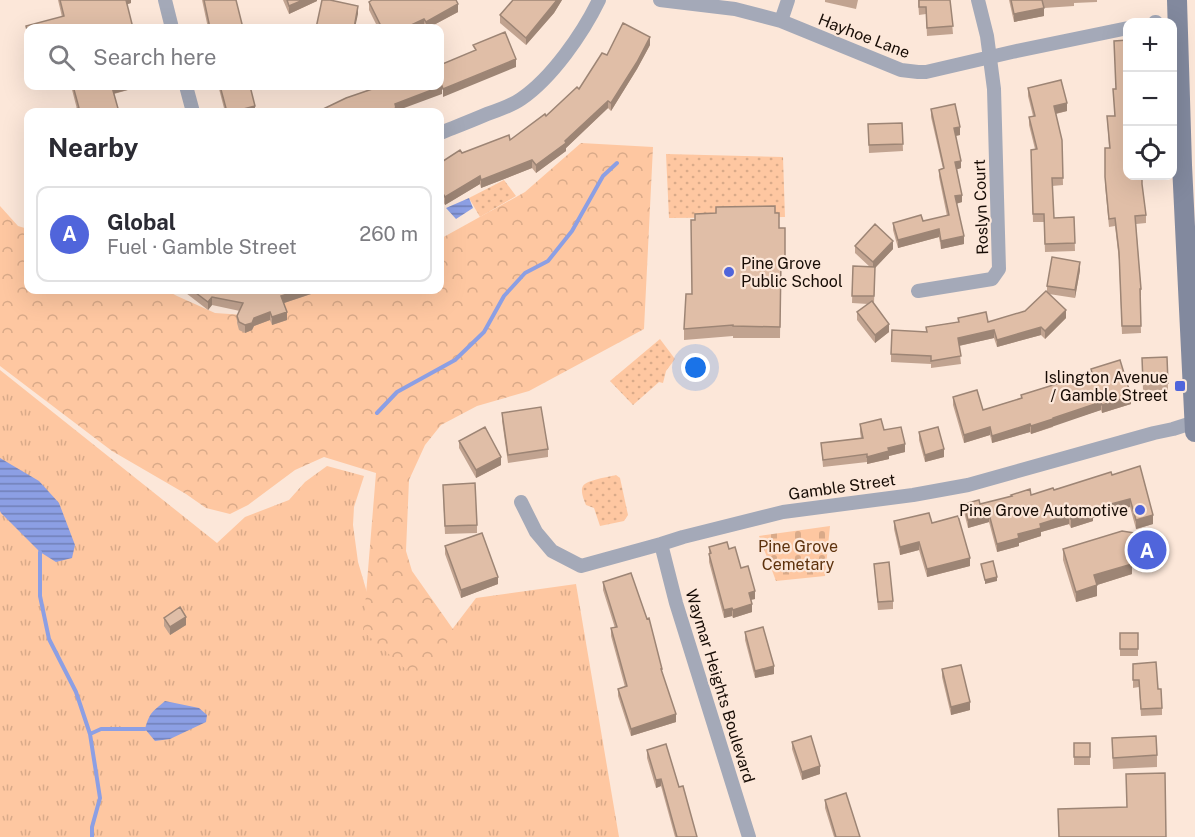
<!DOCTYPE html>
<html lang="en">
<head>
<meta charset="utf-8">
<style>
  :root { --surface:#fff; --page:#f2f2f3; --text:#2b2b33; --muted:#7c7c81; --line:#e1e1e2; --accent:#5065db }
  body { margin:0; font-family:"Public Sans",sans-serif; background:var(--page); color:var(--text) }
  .controls { position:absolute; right:18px; top:18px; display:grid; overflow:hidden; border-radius:12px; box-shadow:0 6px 24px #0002 }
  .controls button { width:54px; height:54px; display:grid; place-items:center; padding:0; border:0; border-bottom:2px solid var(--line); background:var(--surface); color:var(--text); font:30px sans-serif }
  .you { position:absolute; left:696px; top:368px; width:21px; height:21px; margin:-15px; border:4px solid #fff; border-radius:50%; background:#1a73e8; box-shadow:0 0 0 9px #1a73e833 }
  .badge { display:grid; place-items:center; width:39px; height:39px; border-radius:50%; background:var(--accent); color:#fff; font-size:20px; font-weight:700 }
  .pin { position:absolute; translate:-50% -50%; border:3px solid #fff; box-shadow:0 2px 6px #0006 }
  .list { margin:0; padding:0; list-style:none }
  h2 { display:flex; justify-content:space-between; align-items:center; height:78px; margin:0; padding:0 24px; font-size:26px }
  h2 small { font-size:20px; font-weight:400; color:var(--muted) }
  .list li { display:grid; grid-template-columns:39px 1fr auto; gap:18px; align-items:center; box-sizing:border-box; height:96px; margin:0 12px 12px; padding:0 12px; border:2px solid var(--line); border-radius:12px }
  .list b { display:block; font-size:22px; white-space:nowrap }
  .list p { margin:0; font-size:20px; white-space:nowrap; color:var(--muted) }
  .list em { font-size:20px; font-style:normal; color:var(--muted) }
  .icon { flex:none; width:33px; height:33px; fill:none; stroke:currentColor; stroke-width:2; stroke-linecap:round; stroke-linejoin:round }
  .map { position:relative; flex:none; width:1195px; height:837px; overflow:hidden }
  .search { position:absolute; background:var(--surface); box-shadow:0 6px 24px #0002; left:24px; top:24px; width:420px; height:66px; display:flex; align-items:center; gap:15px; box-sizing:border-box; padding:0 21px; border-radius:12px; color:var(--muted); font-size:22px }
  .panel { position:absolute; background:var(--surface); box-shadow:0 6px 24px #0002; left:24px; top:108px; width:420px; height:186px; border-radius:12px }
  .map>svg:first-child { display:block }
  .grass { fill:url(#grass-tufts) }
  .forest { fill:url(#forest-crowns) }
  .cemetery { fill:url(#cemetery-stones) }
  .park { fill:url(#park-dots) }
  .water { fill:url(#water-rules) }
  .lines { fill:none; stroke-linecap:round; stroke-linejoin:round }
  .stream { stroke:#8c9fe4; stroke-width:4 }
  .minor { stroke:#a4a9b8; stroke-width:14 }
  .secondary { stroke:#82899e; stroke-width:20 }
  .wall { fill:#c1a390 }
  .shaded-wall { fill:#9d8575 }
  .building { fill:#e0bea7; stroke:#9d8575; stroke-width:1.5 }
  .poi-dot { fill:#5065db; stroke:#fce7d9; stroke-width:2 }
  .labels { text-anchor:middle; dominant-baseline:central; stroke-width:4.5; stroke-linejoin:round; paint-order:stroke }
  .street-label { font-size:16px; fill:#170c05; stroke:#fce7d9 }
  .poi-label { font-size:16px; fill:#170c05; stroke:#fce7d9; text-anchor:end }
  .park-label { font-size:16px; fill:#5e320d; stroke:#fce7d9 }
</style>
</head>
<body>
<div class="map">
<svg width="1195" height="837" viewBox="0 0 1195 837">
  <defs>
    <pattern id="grass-tufts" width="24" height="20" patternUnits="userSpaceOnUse" patternTransform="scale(1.5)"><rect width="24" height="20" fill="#fec7a1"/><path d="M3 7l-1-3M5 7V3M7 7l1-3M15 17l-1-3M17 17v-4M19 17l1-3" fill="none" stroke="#d9aa89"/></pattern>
    <pattern id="forest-crowns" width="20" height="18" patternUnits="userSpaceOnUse" patternTransform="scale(1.5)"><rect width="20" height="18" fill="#fec7a1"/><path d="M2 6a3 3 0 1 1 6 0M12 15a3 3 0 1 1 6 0" fill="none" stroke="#d9aa89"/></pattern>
    <pattern id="cemetery-stones" width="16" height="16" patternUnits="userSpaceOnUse" patternTransform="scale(1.5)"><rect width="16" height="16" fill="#fec7a1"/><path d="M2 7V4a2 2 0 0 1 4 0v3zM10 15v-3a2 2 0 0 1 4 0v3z" fill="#d9aa89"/></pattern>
    <pattern id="park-dots" width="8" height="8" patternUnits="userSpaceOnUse" patternTransform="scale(1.5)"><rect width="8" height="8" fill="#fec7a1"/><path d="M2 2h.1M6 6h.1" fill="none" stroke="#d9aa89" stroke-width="1.8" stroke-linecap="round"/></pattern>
    <pattern id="water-rules" width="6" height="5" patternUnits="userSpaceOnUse" patternTransform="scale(1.5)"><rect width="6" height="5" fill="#8c9fe4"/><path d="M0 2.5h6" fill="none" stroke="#7180b7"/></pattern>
  </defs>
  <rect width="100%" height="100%" fill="#fce7d9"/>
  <!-- grass -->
  <path class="grass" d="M 0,370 L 217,543 L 245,517 L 289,500 L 305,482 L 327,466 L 364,476 L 354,507 L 353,525 L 358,562 L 368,596 L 416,677 L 476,598 L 576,584 L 619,837 L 0,837 Z"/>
  <!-- forest -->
  <path class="forest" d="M 581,143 L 653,147 L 644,329 L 529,391 L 477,406 L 441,425 L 425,445 L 409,480 L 406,551 L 412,571 L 455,632 L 419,681 L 363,631 L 376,473 L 324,457 L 295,470 L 248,505 L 230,514 L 206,508 L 186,494 L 112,451 L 0,366 L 0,206 L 18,226 L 28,229 L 28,290 L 166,290 L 177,296 L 215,313 L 244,315 L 316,290 L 440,290 L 440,239 L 525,192 Z"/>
  <!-- cemetery -->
  <path class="cemetery" d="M 830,526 L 825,576 L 776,581 L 759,536 Z"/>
  <!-- park -->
  <path class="park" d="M 666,154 L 783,157 L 785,217 L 669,218 Z
    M 504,180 L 516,196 L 480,217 L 469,198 Z
    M 660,339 L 675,359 L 666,371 L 663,383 L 659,382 L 633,405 L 610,381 Z
    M 616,475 L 620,478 L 628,515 L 624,521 L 600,526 L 594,508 L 586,505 C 584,500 580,491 583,486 C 586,480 609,477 616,475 Z"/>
  <!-- water -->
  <path class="water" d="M 469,198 L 473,208 L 456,219 L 446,208 Z
    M 0,458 L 39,481 L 59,503 L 75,545 L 72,558 L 56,562 L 40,552 L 1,513 L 0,511 Z
    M 165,701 L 199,708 L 207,715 L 206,722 L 170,739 L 155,741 L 145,729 C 150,712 152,712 165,701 Z"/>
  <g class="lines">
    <!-- stream -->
    <path class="stream" d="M 377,413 L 397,392 L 455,360 L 484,332 L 504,296 L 525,273 L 548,261 L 572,231 L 603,176 L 617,163
      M 40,552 L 40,596 L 49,639 L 76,692 L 90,734 L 100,798 L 92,827 L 92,837
      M 90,734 L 101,729 L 145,729"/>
    <!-- minor -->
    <path class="minor" d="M 165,0 L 172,28
      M 660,0 L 735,9 L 781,21 L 901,70 L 918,72 L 926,72 L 1012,52 L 1128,28
      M 781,21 L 788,0
      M 1155,22 L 1156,22
      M 186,86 L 193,112
      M 440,133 C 455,127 471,121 487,114 C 499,110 511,106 521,99 C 552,78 583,33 599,0
      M 918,291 L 992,279 L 999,269 L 994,89 L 987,36 L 978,0
      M 521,502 L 536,532 L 552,551 L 581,566 L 661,544 L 683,537 L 783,512 L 913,495 L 968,485 L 1154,433 L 1173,429 L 1195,422
      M 661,544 L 676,603 L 749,837"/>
    <!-- secondary -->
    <path class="secondary" d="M 1177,0 L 1182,165 L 1195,432"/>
  </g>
  <!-- wall -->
  <path class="wall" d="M 58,0 L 131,0 L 131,3 L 28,28 L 28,42 L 26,34 L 26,26 L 62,17 Z
    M 202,0 L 236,0 L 243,28 L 208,28 Z
    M 283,0 L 317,0 L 317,1 L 289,14 Z
    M 513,0 L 562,0 L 554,13 L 526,45 L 500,23 L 500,15 Z
    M 825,0 L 858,0 L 856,9 L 825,2 Z
    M 918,0 L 950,0 L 953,34 L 927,36 L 926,14 L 919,15 Z
    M 1009,0 L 1097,0 L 1097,2 L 1074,3 L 1074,6 L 1044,8 L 1044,16 L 1014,22 Z
    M 369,2 L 458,12 L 428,28 L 425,28 L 424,26 L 420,28 L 378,28 L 369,10 Z
    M 650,45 L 637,69 L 611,111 L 608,108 L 566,148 L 566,151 L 536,173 L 532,168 L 481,188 L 480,184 L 445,205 L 442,200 L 440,163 L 462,153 L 510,140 L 546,116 L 579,89 L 607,55 Z
    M 71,86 L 135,86 L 135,88 L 114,94 L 77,109 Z
    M 219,86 L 250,86 L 255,112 L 225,112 L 219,89 Z
    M 1028,88 L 1067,111 L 1056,114 L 1062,140 L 1063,185 L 1052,186 L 1054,218 L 1074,217 L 1075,251 L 1045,252 L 1044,222 L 1033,222 L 1031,150 L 1035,149 L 1029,125 L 1029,117 L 1033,116 L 1028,96 Z
    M 1113,89 L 1142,184 L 1146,215 L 1146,223 L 1136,224 L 1141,289 L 1141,296 L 1140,296 L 1141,333 L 1122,334 L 1119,260 L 1115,226 L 1109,227 L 1105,185 L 1105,148 L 1109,148 L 1107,116 L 1115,116 Z
    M 931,109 L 960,135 L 956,136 L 961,168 L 957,169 L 962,202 L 956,204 L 964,244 L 941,249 L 939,237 L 898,248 L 893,230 L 893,223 L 923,221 L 947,216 L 939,177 L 939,170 L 943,169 L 931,117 Z
    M 902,123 L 903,151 L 869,153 L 868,124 Z
    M 775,213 L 779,228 L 785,228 L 785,271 L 781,271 L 780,338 L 733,338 L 733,336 L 684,340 L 684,329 L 692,294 L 695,220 Z
    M 855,246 L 893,249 L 875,268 L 874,304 L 889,332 L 875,343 L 857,320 L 857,312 L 868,304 L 852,303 L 853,266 L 870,267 L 855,253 Z
    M 1080,270 L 1075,298 L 1049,294 L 1066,318 L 1045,339 L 1041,335 L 997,347 L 994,338 L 959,346 L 961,364 L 931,368 L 931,364 L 891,362 L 891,354 L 926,332 L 926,327 L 958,322 L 958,318 L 988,322 L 1025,311 L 1047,293 L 1047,286 Z
    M 182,290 L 323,290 L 284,303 L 287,320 L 272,325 L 270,320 L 254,326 L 252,330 L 245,333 L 239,330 L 237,323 L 237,316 L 240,311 L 212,305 L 208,310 Z
    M 1167,357 L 1168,390 L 1143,391 L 1142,358 Z
    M 1091,369 L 1131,404 L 1102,413 L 1101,410 L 1053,425 L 1053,427 L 1031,434 L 1030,432 L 992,443 L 990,435 L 964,443 L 953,405 L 953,397 L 983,410 L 1021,398 L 1021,395 L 1091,373 Z
    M 502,413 L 548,449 L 548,457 L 508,463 L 502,421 Z
    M 860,424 L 884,430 L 905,452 L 889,456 L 889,459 L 867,464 L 867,462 L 823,467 L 821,443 L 861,438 L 860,432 Z
    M 919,432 L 944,457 L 925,462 L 919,440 Z
    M 459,441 L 501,465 L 476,478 L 459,448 Z
    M 1112,475 L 1153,524 L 1136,529 L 1130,507 L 1093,518 L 1093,521 L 1071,528 L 1069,524 L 1041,532 L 1041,536 L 1019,543 L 1019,546 L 997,552 L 989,522 L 968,528 L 964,512 L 964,504 L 980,504 L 1031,495 Z
    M 443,493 L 477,525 L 477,533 L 445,534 Z
    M 894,521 L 932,523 L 970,566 L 927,577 L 919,550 L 900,555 L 894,529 Z
    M 445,546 L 498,584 L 461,598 L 445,554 Z
    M 709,547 L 729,549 L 741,568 L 755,599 L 751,600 L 752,612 L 733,618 L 732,616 L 724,618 L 709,562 Z
    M 1160,548 L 1157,564 L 1131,560 L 1132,574 L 1097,585 L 1097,596 L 1076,602 L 1063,560 L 1063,549 Z
    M 874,564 L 893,601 L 893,609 L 878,610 Z
    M 603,582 L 662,673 L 676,722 L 631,736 L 618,696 L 618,689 L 625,687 L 611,636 L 611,628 L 615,628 L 603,590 Z
    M 164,618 L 186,625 L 170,635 L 164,626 Z
    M 745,632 L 774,674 L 755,678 L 745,640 Z
    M 1120,633 L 1138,633 L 1138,656 L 1120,656 Z
    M 1133,664 L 1158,689 L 1162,708 L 1162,715 L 1141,716 L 1139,687 L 1133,688 Z
    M 942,669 L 970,710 L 951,715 L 942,677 Z
    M 1112,738 L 1157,755 L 1157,767 L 1113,769 Z
    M 792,742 L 820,774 L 802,780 L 792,749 Z
    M 1074,743 L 1090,743 L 1090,765 L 1074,765 Z
    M 647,750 L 679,787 L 697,837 L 675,837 L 661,786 L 656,788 L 647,758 Z
    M 825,800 L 860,837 L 834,837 L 825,808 Z"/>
  <!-- shaded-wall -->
  <path class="shaded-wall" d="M 125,0 L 131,0 L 131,3 L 125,5 Z
    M 303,0 L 317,0 L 317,1 L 289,14 L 289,6 Z
    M 557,0 L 562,0 L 554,13 L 526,45 L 526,38 Z
    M 458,4 L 458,12 L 428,28 L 426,28 L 426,22 Z
    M 358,6 L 358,14 L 355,28 L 354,28 Z
    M 1044,8 L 1044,16 L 1014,22 L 1014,14 Z
    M 424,19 L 424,26 L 420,28 L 405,28 Z
    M 650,37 L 650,45 L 637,69 L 611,111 L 611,103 Z
    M 516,59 L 516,67 L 443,97 L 443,89 Z
    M 116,86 L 135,86 L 135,88 L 112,94 L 112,87 Z
    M 442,86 L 442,94 L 396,111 L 396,112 L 385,112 L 395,104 Z
    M 608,101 L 608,108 L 566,148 L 566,151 L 536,173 L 536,165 L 565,141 Z
    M 1067,103 L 1067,111 L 1054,114 L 1054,106 Z
    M 255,106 L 255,112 L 232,112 Z
    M 960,127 L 960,135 L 954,136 L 954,128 Z
    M 532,160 L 532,168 L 481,188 L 481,180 Z
    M 961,161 L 961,168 L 955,170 L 955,162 Z
    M 480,176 L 480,184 L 445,205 L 445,197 Z
    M 442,192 L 442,200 L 440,202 L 440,194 Z
    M 962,195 L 962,202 L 955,204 L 955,196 Z
    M 939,229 L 939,237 L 898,248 L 898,240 Z
    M 964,236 L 964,244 L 941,249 L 941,241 Z
    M 893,241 L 893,249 L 875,268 L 874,304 L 875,268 L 873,270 L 873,262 Z
    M 1080,262 L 1080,270 L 1075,298 L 1075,290 Z
    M 300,290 L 323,290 L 281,304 L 281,296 Z
    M 212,297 L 212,305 L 208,310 L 208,302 Z
    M 1066,310 L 1066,318 L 1045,339 L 1045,331 Z
    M 270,312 L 270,320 L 254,326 L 252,330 L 245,333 L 245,325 L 254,318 Z
    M 287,312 L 287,320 L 272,325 L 272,317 Z
    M 889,324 L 889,332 L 875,343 L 875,335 Z
    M 1041,327 L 1041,335 L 997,347 L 997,340 Z
    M 994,330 L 994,338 L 958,346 L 958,338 Z
    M 1131,396 L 1131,404 L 1102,413 L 1102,405 Z
    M 1101,402 L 1101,410 L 1031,434 L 1031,426 Z
    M 1030,424 L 1030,432 L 992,443 L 992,436 Z
    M 990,427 L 990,435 L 964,443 L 964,435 Z
    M 905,444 L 905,452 L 889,456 L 889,459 L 867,464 L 867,457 L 888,448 Z
    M 944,449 L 944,457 L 925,462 L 925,455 Z
    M 501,457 L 501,465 L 476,478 L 476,470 Z
    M 1130,499 L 1130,507 L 1093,518 L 1093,521 L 1071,528 L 1071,519 L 1092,509 Z
    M 989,514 L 989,522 L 968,528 L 968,520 Z
    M 1069,515 L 1069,524 L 1041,532 L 1041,536 L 1019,543 L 1019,546 L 997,552 L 997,544 L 1040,524 Z
    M 1153,515 L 1153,524 L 1136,529 L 1136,520 Z
    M 1160,537 L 1160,548 L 1157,564 L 1157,554 Z
    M 919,542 L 919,550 L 900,555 L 900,547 Z
    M 970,558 L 970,566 L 927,577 L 927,569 Z
    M 1132,564 L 1132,574 L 1094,586 L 1094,575 Z
    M 498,577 L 498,584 L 461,598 L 461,590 Z
    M 997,577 L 997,581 L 985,584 L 985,580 Z
    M 1097,585 L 1097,596 L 1076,602 L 1076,592 Z
    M 755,591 L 755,599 L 749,600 L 749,593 Z
    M 752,604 L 752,612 L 733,618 L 733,610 Z
    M 732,608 L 732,616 L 724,618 L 724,610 Z
    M 186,617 L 186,625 L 170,635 L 170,627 Z
    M 774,666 L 774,674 L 755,678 L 755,671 Z
    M 970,702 L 970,710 L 951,715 L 951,707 Z
    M 676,714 L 676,722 L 631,736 L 631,729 Z
    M 820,766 L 820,774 L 802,780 L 802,772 Z
    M 661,779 L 661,786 L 656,788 L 656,780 Z"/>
  <!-- building -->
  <path class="building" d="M 60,0 L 126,0 L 133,28 L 28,28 L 28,34 L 26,26 L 64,16 Z
    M 204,0 L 236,0 L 243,28 L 210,28 Z
    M 287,0 L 303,0 L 289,6 Z
    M 322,0 L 330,0 L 358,6 L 354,28 L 316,28 Z
    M 372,0 L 456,0 L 458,4 L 426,22 L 424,19 L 405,28 L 382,28 L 369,2 Z
    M 513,0 L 557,0 L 526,38 L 500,15 Z
    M 919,0 L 950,0 L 953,26 L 927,28 L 926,7 L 919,7 Z
    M 1011,0 L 1042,0 L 1044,8 L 1014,14 Z
    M 623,23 L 650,37 L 637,62 L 611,103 L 608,101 L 565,141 L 566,143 L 536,165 L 532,160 L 481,180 L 480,176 L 445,197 L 442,192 L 440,194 L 440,163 L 460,150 L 462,153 L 509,135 L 510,140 L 545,114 L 546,116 L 577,87 L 579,89 L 602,53 L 607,55 Z
    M 505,32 L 516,59 L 443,89 L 442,86 L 395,104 L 396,108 L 385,112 L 317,112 L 346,98 L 381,86 L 440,86 L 440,65 L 476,50 L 473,45 Z
    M 1128,40 L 1128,176 L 1142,176 L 1142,184 L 1146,215 L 1135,216 L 1141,289 L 1140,289 L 1141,326 L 1122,326 L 1119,252 L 1115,218 L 1109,219 L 1105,177 L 1105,148 L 1110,148 L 1107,116 L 1115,116 L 1113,89 L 1116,89 L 1114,41 Z
    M 1061,80 L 1067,103 L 1054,106 L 1062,140 L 1063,178 L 1052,178 L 1054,218 L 1074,217 L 1075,243 L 1045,244 L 1044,214 L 1033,214 L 1031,150 L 1037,149 L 1029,117 L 1035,116 L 1028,88 Z
    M 73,86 L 116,86 L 112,87 L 119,112 L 63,112 L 79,108 Z
    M 220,86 L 250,86 L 255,106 L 232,112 L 227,112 Z
    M 955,104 L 960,127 L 954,128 L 961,161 L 955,162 L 962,195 L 955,196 L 964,236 L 941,241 L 939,229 L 898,240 L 893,223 L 921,215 L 923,221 L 949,215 L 939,170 L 944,168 L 931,109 Z
    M 902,123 L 903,144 L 869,145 L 868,124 Z
    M 775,206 L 775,213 L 779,213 L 779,228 L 785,228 L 785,260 L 781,260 L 780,327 L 733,326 L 733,325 L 684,329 L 686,294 L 692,294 L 691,220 L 695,220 L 695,214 L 716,213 L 716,207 Z
    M 875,224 L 893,241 L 873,262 L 855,246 Z
    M 1052,257 L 1080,262 L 1075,290 L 1047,286 Z
    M 853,266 L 875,267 L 874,296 L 852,296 Z
    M 192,290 L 300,290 L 281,296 L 287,312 L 272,317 L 270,312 L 254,318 L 252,323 L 245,325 L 239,322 L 237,316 L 243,303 L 212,297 L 208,302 Z
    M 1046,291 L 1066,310 L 1045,331 L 1041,327 L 997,340 L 994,330 L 958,338 L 961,356 L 931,361 L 931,356 L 891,354 L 892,330 L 927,332 L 926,327 L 959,322 L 958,318 L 986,312 L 988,322 L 1025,311 Z
    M 872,301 L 889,324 L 875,335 L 857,312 Z
    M 1167,357 L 1168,383 L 1143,383 L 1142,358 Z
    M 1120,360 L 1131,396 L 1102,405 L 1101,402 L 1053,418 L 1053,419 L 1031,426 L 1030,424 L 992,436 L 990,427 L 964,435 L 953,397 L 977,390 L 983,410 L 1022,398 L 1021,395 L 1092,373 L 1091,369 Z
    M 541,407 L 548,449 L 508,455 L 502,413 Z
    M 881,419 L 884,430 L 901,427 L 905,444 L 888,448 L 889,451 L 867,457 L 867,454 L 823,460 L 821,443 L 863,438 L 860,424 Z
    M 485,427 L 501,457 L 476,470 L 459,441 Z
    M 938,427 L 944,449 L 925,455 L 919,432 Z
    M 1140,466 L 1153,515 L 1136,520 L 1130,499 L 1092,509 L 1093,513 L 1071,519 L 1069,515 L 1040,524 L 1041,528 L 1018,534 L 1019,538 L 997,544 L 989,514 L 968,520 L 964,504 L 979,500 L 980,504 L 1012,496 L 1011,495 L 1030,489 L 1031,495 L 1053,488 L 1054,490 L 1111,472 L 1112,475 Z
    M 475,483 L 477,525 L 445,526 L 443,485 Z
    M 929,513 L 932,523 L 958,516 L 970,558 L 927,569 L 919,542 L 900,547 L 894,521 Z
    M 1122,531 L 1160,537 L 1157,554 L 1127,549 L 1132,564 L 1094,575 L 1097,585 L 1076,592 L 1063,549 Z
    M 482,533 L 498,577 L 461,590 L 445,546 Z
    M 727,542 L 729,549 L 735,547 L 741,568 L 748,566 L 755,591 L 749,593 L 752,604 L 733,610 L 732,608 L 724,610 L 709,554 L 711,553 L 709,547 Z
    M 993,561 L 997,577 L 985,580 L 981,564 Z
    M 889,562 L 893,601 L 878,602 L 874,564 Z
    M 631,573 L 647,619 L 649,618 L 662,669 L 661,669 L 676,714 L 631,729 L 618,689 L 627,686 L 611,628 L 617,627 L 603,582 Z
    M 180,607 L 186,617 L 170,627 L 164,618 Z
    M 763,627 L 774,666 L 755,671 L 745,632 Z
    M 1120,633 L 1138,633 L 1138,649 L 1120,649 Z
    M 1156,662 L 1158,689 L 1161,689 L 1162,708 L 1141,709 L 1139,680 L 1133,680 L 1133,664 Z
    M 961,665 L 970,702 L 951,707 L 942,669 Z
    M 811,736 L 820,766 L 802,772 L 792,742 Z
    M 1156,736 L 1157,755 L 1113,758 L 1112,738 Z
    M 1074,743 L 1090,743 L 1090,757 L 1074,757 Z
    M 666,744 L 679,787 L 683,786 L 697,837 L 677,837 L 661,779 L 656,780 L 647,750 Z
    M 1165,773 L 1166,837 L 1059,837 L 1058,809 L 1127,807 L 1126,774 Z
    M 846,793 L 860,837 L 836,837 L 825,800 Z"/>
  <!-- markers -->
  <g class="poi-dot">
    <circle cx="729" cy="272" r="6"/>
    <rect x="1174" y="380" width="12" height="12" rx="3"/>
    <circle cx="1140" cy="510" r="6"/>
  </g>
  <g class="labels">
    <!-- street labels -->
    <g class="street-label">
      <text transform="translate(864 36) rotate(21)">Hayhoe Lane</text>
      <text transform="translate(981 207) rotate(-92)">Roslyn Court</text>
      <text transform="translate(842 487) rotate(-8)">Gamble Street</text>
      <text transform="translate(720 686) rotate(73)">Waymar Heights Boulevard</text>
    </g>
    <!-- poi labels -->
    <g class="poi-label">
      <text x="741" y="263" text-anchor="start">Pine Grove<tspan x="741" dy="18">Public School</tspan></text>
      <text x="1168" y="377">Islington Avenue<tspan x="1168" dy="18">/ Gamble Street</tspan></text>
      <text x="1128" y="510">Pine Grove Automotive</text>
    </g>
    <!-- park labels -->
    <g class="park-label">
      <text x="798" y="546">Pine Grove<tspan x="798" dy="18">Cemetary</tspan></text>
    </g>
  </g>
</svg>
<div class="controls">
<button>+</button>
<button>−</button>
<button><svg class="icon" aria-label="locate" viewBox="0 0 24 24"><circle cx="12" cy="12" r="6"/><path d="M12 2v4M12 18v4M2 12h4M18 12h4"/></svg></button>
</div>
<div class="you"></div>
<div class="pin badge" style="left:1147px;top:550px">A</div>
<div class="search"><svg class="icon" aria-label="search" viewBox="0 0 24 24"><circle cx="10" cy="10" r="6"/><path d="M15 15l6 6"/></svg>Search here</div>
<section class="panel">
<h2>Nearby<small></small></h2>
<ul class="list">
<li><span class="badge">A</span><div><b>Global</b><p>Fuel · Gamble Street</p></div><em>260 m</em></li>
</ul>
</section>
</div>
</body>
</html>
